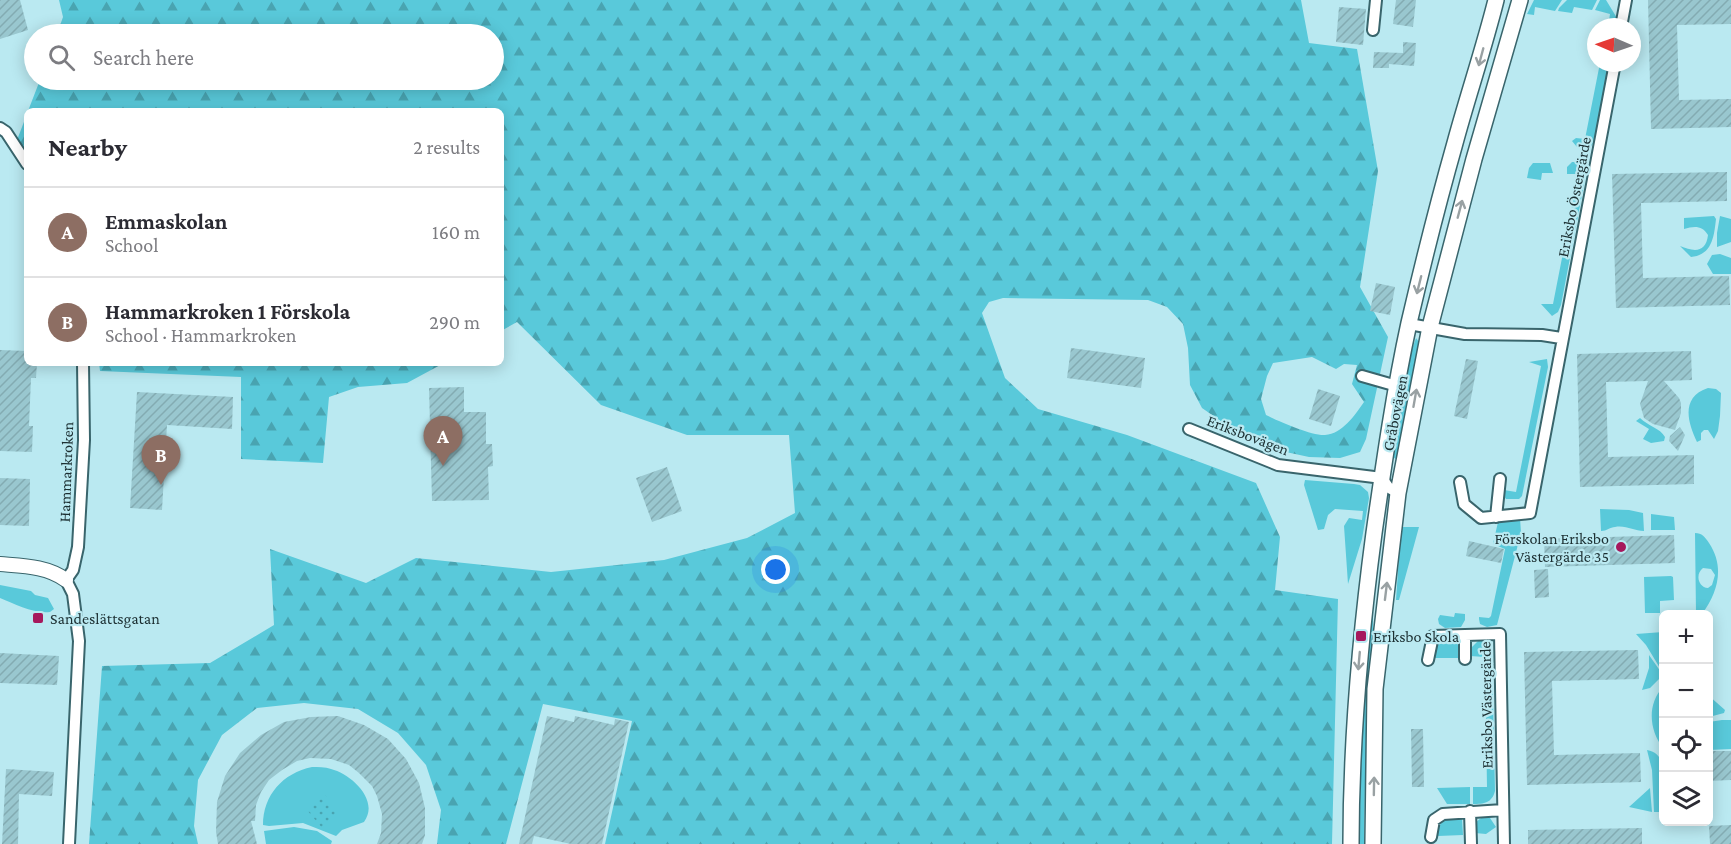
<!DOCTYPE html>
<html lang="en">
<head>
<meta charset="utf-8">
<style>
  :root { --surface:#fff; --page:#f7f7f7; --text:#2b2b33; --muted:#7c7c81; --line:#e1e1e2; --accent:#a6185c }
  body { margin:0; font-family:"Crimson Pro",serif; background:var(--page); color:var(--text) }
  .controls { position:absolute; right:18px; bottom:18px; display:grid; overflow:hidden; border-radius:9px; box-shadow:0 3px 15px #0003 }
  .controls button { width:54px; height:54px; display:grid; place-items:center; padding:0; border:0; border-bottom:2px solid var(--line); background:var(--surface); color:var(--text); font:30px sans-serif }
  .compass { position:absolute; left:1587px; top:18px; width:54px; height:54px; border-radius:50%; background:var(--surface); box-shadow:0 3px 15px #0003; rotate:272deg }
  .you { position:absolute; left:776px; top:570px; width:21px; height:21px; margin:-15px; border:4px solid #fff; border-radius:50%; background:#1a73e8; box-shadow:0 0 0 9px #1a73e833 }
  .badge { display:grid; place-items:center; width:39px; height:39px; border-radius:50%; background:var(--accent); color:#fff; font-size:20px; font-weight:700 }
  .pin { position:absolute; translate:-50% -50px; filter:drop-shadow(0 2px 3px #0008) }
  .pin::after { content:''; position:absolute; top:32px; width:21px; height:18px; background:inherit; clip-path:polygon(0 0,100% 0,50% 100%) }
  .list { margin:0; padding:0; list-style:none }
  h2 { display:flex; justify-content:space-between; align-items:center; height:78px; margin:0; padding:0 24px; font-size:26px }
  h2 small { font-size:20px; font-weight:400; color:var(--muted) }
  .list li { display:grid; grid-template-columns:39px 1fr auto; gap:18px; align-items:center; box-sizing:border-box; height:90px; padding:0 24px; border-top:2px solid var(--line) }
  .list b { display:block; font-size:22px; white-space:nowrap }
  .list p { margin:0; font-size:20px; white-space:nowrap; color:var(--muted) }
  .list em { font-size:20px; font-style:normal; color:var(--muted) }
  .icon { flex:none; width:33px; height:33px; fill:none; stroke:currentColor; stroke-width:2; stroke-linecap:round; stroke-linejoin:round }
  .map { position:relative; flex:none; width:1731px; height:844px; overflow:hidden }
  .search { position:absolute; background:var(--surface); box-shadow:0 3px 15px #0003; left:24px; top:24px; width:480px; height:66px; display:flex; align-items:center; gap:15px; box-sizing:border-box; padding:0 21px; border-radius:33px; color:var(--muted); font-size:22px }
  .panel { position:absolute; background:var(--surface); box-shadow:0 3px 15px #0003; left:24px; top:108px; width:480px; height:258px; border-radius:9px }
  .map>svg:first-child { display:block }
  .grass { fill:#59c9da; fill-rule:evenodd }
  .forest { fill:url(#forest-firs); fill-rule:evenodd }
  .park { fill:url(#park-dots) }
  .building { fill:url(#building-hatch) }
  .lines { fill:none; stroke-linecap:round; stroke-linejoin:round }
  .minor-casing { stroke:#39656c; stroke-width:14 }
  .tertiary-casing { stroke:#39656c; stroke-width:16 }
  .secondary-casing { stroke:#39656c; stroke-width:18 }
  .minor { stroke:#fff; stroke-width:10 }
  .tertiary { stroke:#fff; stroke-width:14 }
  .secondary { stroke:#fff; stroke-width:15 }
  .oneway { stroke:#99a1a3 }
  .poi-dot { fill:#a6185c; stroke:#bae9f1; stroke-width:2 }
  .labels { text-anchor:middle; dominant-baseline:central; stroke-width:4.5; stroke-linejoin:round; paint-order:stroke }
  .street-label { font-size:16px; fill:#1c2f32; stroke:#bae9f1 }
  .poi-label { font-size:16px; fill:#1c2f32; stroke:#bae9f1; text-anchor:start }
</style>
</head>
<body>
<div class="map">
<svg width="1731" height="844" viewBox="0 0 1731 844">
  <defs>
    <pattern id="forest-firs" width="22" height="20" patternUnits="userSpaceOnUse" patternTransform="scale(1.5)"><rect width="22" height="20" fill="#59c9da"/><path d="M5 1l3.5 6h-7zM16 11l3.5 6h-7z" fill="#49a4b1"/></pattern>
    <pattern id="park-dots" width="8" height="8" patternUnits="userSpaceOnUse" patternTransform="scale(1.5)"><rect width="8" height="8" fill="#59c9da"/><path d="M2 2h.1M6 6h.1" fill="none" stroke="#49a4b1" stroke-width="1.8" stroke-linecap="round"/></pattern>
    <pattern id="building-hatch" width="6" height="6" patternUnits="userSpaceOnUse" patternTransform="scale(1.5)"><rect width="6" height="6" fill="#99c7cf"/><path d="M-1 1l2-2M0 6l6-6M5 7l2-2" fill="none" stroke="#83abb2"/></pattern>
  </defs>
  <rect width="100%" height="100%" fill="#bae9f1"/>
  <!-- grass -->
  <path class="grass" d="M 1534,0 L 1562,0 L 1555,11 L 1535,7 L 1534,15 L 1527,14 Z
    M 1567,0 L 1597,0 L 1592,10 L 1574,7 L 1572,13 L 1558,11 L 1559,8 Z
    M 1600,0 L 1606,0 L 1617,18 L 1616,27 L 1608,27 L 1610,14 L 1595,10 Z
    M 1600,63 L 1609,63 L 1594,142 L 1590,148 L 1577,147 L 1572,141 L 1576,138 L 1585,139 Z
    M 1572,162 L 1578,162 L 1586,166 L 1576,174 L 1567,174 L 1567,167 Z
    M 1533,163 L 1550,163 L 1553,173 L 1542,173 L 1541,180 L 1527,178 L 1529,168 Z
    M 1587,169 L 1561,305 L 1558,312 L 1552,316 L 1541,304 L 1553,304 L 1578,176 Z
    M 1714,216 L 1716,219 C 1714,237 1712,255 1691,257 L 1680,246 C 1694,252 1706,253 1708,235 C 1702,225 1694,226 1684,229 L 1684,218 Z
    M 1720,216 L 1731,219 L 1731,242 L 1717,247 L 1717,233 Z
    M 1720,254 L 1731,258 L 1731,274 L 1713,274 L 1707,264 L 1712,255 Z
    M 1416,338 L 1419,342 L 1397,460 L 1392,456 L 1410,355 Z
    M 1547,359 L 1548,367 L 1522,496 L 1519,499 L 1506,499 L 1503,495 L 1504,490 L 1516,492 L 1541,366 L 1529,362 Z
    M 1708,388 L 1716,389 L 1721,393 L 1720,416 L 1718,431 L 1714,439 L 1708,430 L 1704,430 L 1701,433 L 1701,440 L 1697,442 C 1687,421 1681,397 1708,388 Z
    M 1640,418 C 1648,426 1660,428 1665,437 L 1664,441 L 1651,443 L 1643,439 L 1649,429 L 1636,421 Z
    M 1305,480 L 1354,484 L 1360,485 L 1368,492 L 1369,498 L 1362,539 L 1348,584 L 1344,526 L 1349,518 L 1362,520 L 1363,511 L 1335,509 L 1328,515 L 1324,529 L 1318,530 L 1304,485 Z
    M 1600,509 L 1629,510 L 1643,513 L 1644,531 C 1634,531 1626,525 1615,527 C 1610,527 1607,531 1601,531 Z
    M 1651,514 L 1674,517 L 1675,530 L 1651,530 Z
    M 1520,518 L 1521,533 L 1497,625 L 1487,627 L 1480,624 L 1479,619 L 1479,617 L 1489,618 L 1491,616 L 1505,549 L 1493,544 L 1498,522 Z
    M 1401,527 L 1419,527 L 1399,600 L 1396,600 Z
    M 1695,533 C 1702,533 1705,537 1709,543 C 1725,567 1718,592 1702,614 L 1696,614 ZM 1703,568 L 1711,569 L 1715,575 L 1712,585 L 1708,588 C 1698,587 1695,574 1703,568 Z
    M 1671,576 L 1673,577 L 1674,600 L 1660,601 L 1660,613 L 1645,613 L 1644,577 Z
    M 0,585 L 31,591 L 35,595 L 48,598 L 54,609 L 50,612 C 34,614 15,604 0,598 Z
    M 1455,613 L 1465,614 L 1465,620 L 1461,627 L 1445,628 L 1439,624 L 1438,619 L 1440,615 L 1454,617 Z
    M 1369,616 L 1373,616 L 1373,629 L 1365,782 L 1364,844 L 1357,844 L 1359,745 Z
    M 1663,632 L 1664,632 L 1663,673 L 1646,645 L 1636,634 Z
    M 1479,640 L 1488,643 L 1492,652 L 1495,791 C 1492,803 1484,804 1473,804 L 1473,787 L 1487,787 L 1485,657 L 1470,656 L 1471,648 Z
    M 1443,641 L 1453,641 L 1458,644 L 1459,658 L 1434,658 L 1435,646 Z
    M 1649,655 L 1663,675 L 1650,688 L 1642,690 L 1649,668 Z
    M 1663,687 L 1663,748 C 1649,730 1647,704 1663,687 Z
    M 1708,695 L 1725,710 L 1724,713 L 1709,717 Z
    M 1722,720 L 1731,720 L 1731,749 L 1709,750 L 1709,722 Z
    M 1647,750 C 1672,754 1664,793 1664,812 L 1654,812 L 1652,770 Z
    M 312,767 C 318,767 325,767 331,769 C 351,774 380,800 364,822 L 342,830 L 336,836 L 303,823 L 269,826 L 263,825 C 263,795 283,773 312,767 Z
    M 1470,787 L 1470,804 L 1447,804 L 1437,788 Z
    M 1650,788 L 1652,812 L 1629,807 Z
    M 1457,817 L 1462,819 L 1463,835 L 1438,836 C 1438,821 1444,819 1457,817 Z
    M 1486,817 L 1490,818 L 1496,827 L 1486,834 L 1475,833 L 1475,823 L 1481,818 Z
    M 294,827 L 317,831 L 332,841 L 331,844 L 266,844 L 264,831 Z"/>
  <!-- forest -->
  <path class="forest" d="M 59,0 L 1301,0 L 1309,43 L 1357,49 L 1378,171 L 1360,287 L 1388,337 L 1366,439 L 1360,452 L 1340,458 L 1309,457 L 1272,449 L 1251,442 L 1202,408 L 1190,385 L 1188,348 L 1183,324 L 1167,307 L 1148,300 L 1003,298 L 989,302 L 982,313 L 1005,378 L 1038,409 L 1127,435 L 1256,483 L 1280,537 L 1275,590 L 1338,599 L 1332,844 L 605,844 L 632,721 L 543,704 L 506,844 L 437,844 L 441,810 L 426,765 L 398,733 L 358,709 L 304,703 L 257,708 L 222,735 L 198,780 L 194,826 L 198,844 L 89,844 L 102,666 L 210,663 L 274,625 L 270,549 L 366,583 L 416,558 L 551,572 L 664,560 L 747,538 L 795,513 L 789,435 L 687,435 L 601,405 L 517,322 L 501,331 L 501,111 L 28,111 L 40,80 L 494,80 L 494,34 L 57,34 L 63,17 ZM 1312,357 L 1336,369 L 1344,364 L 1357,365 L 1352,384 L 1364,402 C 1355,415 1342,434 1325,435 C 1312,436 1278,421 1266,415 L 1261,399 L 1267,376 L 1273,363 Z
    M 27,114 L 27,156 L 17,140 Z
    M 99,363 L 444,363 L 407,383 L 358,387 L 329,397 L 323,463 L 241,459 L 241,377 L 100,371 Z"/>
  <!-- park -->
  <path class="park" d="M 324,794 L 341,813 L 323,829 L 307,810 Z"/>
  <!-- building -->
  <path class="building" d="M 0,0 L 20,0 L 28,30 L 0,39 Z
    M 1396,0 L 1416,0 L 1413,27 L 1393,24 Z
    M 1648,0 L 1731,0 L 1731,24 L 1677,25 L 1679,100 L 1731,99 L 1731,127 L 1651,129 Z
    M 1339,7 L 1366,9 L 1363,45 L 1336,42 Z
    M 1403,42 L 1416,43 L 1414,66 L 1389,64 L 1389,68 L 1373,68 L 1374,52 L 1403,53 Z
    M 1727,172 L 1727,201 L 1641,203 L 1643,278 L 1729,276 L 1730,305 L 1616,308 L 1612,174 Z
    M 1376,283 L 1395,287 L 1390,315 L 1370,311 Z
    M 1071,348 L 1145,358 L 1141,388 L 1067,378 Z
    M 0,350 L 27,351 L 27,363 L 37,363 L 36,378 L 31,378 L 29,426 L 33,426 L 32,452 L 0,451 Z
    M 1691,351 L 1692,380 L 1664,381 L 1679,398 L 1681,403 L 1681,413 L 1675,430 L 1653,424 L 1644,418 L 1640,404 L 1648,381 L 1606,382 L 1608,457 L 1694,455 L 1694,484 L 1580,487 L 1577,354 Z
    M 1466,359 L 1478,361 L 1467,419 L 1454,416 Z
    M 464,387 L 464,412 L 486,412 L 486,444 L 492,444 L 493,466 L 488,467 L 489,500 L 432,501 L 429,388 Z
    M 1318,389 L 1340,396 L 1331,426 L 1309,419 Z
    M 137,392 L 233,397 L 232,429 L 167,425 L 162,510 L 130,508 Z
    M 1680,427 L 1685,435 L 1678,451 L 1669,441 L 1670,436 Z
    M 667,467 L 682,511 L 652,522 L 636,478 Z
    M 0,478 L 30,479 L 29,526 L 0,525 Z
    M 1674,535 L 1675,563 L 1545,567 L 1544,539 Z
    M 1469,541 L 1504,549 L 1501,563 L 1466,556 Z
    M 1548,569 L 1549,597 L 1535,598 L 1534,570 Z
    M 1638,650 L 1639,679 L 1552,681 L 1554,755 L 1640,753 L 1641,782 L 1527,785 L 1524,652 Z
    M 0,653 L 59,656 L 57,685 L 0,683 Z
    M 338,716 L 364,725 L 388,739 L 406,759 L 419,783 L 425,808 L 425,835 L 422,844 L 377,844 L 381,833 L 382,814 L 377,796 L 372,786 L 359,773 L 349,765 L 331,759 L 310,758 L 297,761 L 282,770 L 269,780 L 261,792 L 256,805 L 255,821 L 251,821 L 257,844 L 218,844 L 216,832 L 217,802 L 225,776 L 240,753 L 261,735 L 284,722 L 311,717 Z
    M 547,716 L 574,722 L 575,716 L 614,725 L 615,719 L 629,722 L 602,844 L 571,844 L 534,836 L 532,844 L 519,844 Z
    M 1411,729 L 1423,729 L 1424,787 L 1412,787 Z
    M 1708,751 L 1731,751 L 1731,780 L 1708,781 Z
    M 6,769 L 54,772 L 52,796 L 19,794 L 18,844 L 2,844 Z
    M 1731,825 L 1731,844 L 1710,844 L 1709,826 Z
    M 1642,828 L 1642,844 L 1528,844 L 1528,830 Z"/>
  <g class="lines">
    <!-- minor casing -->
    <g class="minor-casing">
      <path id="minor" d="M 1621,27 L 1626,0
        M 1373,30 L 1376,0
        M 0,128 L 6,132 L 27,164
        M 1409,324 L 1465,334 L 1542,335 L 1561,338
        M 1362,376 L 1397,386
        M 1189,429 L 1278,465 L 1382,478 L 1389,488 L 1398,493
        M 1460,482 L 1464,504 L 1481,518 L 1530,513 L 1615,63
        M 1496,517 L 1500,479
        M 1465,659 L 1465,635 L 1500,634 L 1504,844
        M 1428,660 L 1433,636 L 1465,635
        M 1470,811 L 1471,844
        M 1431,837 L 1434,820 L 1443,814 L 1503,810
        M 69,844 L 79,641 L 73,594 L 66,580 L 73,570 L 78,547 L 84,440 L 83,363"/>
    </g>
    <!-- tertiary casing -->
    <g class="tertiary-casing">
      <path id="tertiary" d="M 0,564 C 23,566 47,566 66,580"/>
    </g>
    <!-- secondary casing -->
    <g class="secondary-casing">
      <path id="secondary" d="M 1351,844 C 1351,738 1360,638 1374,533 C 1384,463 1394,392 1409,323 C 1423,263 1438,203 1455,143 C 1468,95 1484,48 1496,0
        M 1373,844 L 1375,689 L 1398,493 L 1430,327 L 1474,159 L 1520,0"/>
    </g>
    <!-- minor -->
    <use href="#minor" class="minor"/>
    <!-- tertiary -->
    <use href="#tertiary" class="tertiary"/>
    <!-- secondary -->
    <use href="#secondary" class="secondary"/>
  </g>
  <!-- one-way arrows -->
  <defs><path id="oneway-shaft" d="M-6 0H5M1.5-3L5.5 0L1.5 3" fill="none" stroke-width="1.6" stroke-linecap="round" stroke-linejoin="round" transform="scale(1.5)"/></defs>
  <g class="oneway">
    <use href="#oneway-shaft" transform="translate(1481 57) rotate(105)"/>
    <use href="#oneway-shaft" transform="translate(1460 209) rotate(-75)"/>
    <use href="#oneway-shaft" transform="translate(1419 285) rotate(104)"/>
    <use href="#oneway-shaft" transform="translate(1415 398) rotate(-80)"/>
    <use href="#oneway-shaft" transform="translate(1386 591) rotate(-83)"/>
    <use href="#oneway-shaft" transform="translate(1359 661) rotate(95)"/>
    <use href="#oneway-shaft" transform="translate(1374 786) rotate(-89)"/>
  </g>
  <!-- markers -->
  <g class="poi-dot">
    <circle cx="1621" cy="547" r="6"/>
    <rect x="32" y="612" width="12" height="12" rx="3"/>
    <rect x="1355" y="630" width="12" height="12" rx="3"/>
  </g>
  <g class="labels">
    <!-- street labels -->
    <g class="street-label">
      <text transform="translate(1574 197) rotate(-79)">Eriksbo Östergärde</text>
      <text transform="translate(1395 413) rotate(-79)">Gråbovägen</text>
      <text transform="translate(1248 435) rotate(21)">Eriksbovägen</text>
      <text transform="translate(66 472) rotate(-88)">Hammarkroken</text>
      <text transform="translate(1486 705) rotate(-91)">Eriksbo Västergärde</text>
    </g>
    <!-- poi labels -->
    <g class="poi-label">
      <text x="1609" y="538" text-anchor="end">Förskolan Eriksbo<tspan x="1609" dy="18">Västergärde 35</tspan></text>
      <text x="50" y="618">Sandeslättsgatan</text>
      <text x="1373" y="636">Eriksbo Skola</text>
    </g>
  </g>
</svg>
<div class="controls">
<button>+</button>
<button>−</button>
<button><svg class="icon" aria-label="locate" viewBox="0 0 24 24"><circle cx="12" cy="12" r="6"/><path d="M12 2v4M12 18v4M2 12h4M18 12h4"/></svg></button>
<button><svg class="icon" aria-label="layers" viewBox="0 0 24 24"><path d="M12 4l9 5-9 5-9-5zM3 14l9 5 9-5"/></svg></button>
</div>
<svg class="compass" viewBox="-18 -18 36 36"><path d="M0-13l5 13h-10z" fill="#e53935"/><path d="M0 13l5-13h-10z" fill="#7c7c81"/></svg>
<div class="you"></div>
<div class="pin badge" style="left:443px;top:466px;background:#8d6e63">A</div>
<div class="pin badge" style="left:161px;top:485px;background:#8d6e63">B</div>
<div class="search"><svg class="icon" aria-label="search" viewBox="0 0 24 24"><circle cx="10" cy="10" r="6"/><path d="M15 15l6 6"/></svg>Search here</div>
<section class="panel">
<h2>Nearby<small>2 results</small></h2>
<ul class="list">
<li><span class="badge" style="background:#8d6e63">A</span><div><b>Emmaskolan</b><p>School</p></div><em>160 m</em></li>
<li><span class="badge" style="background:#8d6e63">B</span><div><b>Hammarkroken 1 Förskola</b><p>School · Hammarkroken</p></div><em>290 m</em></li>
</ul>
</section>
</div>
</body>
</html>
